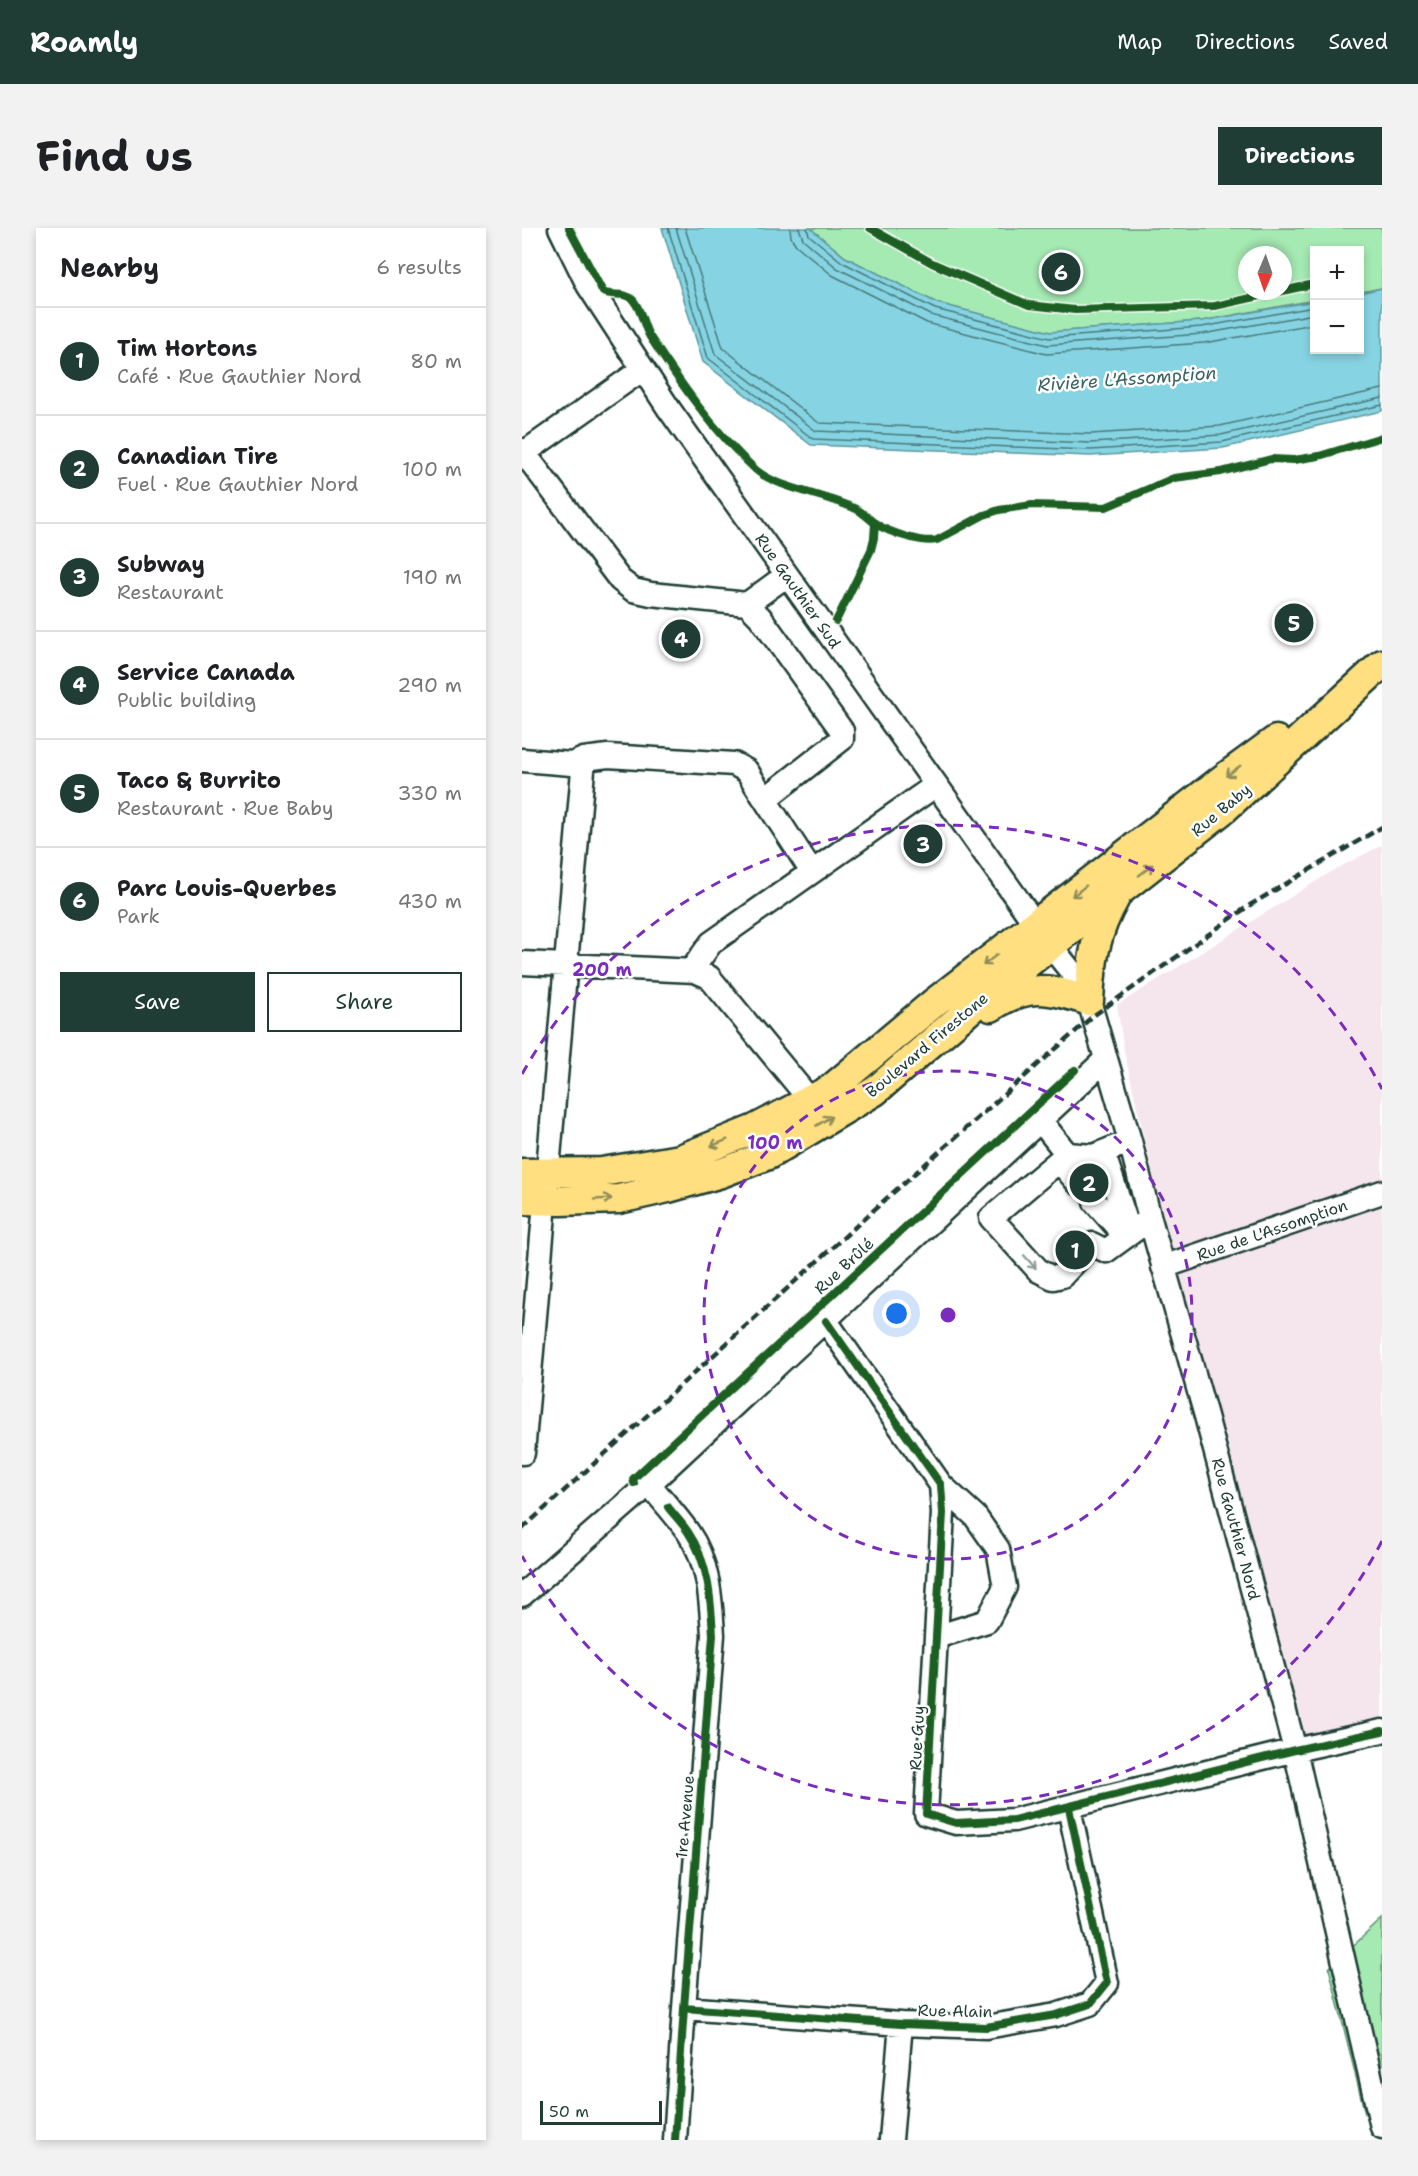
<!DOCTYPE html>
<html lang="en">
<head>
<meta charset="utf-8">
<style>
  :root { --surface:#fff; --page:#f2f2f2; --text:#202124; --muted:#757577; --line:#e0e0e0; --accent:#1f3d34 }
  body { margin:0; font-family:"Shantell Sans",sans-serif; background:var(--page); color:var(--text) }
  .controls { position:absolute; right:18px; top:18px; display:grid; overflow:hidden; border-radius:0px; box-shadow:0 3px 9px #0003 }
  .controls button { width:54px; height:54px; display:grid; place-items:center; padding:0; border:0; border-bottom:2px solid var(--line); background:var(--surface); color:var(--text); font:30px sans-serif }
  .compass { position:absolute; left:716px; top:18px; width:54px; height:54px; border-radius:50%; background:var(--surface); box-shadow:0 3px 9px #0003; rotate:182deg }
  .scale { position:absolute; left:18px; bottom:15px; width:122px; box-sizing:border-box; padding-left:6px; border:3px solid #1f3d34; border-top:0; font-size:16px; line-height:21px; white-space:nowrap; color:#1f3d34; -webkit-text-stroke:4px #fff; paint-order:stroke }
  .you { position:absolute; left:375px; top:1086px; width:21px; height:21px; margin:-15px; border:4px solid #fff; border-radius:50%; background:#1a73e8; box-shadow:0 0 0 9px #1a73e833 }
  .badge { display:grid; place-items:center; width:39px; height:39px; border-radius:50%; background:var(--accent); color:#fff; font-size:20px; font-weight:700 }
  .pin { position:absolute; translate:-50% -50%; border:3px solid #fff; box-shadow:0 2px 6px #0006 }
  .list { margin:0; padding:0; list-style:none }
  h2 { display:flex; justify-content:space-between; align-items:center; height:78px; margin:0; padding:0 24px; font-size:26px }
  h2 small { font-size:20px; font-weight:400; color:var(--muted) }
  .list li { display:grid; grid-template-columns:39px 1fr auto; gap:18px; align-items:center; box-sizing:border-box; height:108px; padding:0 24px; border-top:2px solid var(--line) }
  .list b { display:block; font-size:22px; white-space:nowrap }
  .list p { margin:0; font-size:20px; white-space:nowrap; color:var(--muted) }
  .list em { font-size:20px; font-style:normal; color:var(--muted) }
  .actions { display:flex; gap:12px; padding:18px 24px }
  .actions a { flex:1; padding:14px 0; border:2px solid var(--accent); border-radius:0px; text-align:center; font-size:21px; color:var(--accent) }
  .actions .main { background:var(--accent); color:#fff }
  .map { position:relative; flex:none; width:860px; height:1912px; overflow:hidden; border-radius:0px }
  header { display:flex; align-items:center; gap:36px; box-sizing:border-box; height:84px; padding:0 30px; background:var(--accent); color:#fff }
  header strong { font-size:28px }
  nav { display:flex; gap:33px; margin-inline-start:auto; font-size:21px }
  .intro { display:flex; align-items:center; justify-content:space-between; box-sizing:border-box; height:144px; padding:0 36px }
  h1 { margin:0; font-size:42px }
  .button { padding:15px 27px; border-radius:0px; background:var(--accent); color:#fff; font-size:21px; font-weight:700 }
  main { display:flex; gap:36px; padding:0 36px }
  aside { flex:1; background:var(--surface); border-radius:0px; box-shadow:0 3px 9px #0003 }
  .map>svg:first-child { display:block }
  .built { fill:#f5e6ee }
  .green { fill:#a5e9b3; stroke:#629374; stroke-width:1.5; fill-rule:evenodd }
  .water { fill:#86d4e3; stroke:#5d989d; stroke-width:1.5 }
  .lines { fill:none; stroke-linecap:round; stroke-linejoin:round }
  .shore { stroke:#48797a; stroke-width:1.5 }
  .minor-casing { stroke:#1f3d34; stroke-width:27 }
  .major-casing { stroke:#1f3d34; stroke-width:33 }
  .minor { stroke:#fff; stroke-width:22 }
  .major { stroke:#ffdf80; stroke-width:28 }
  .rail { stroke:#1f3d34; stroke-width:4.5; stroke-dasharray:9 4.5; stroke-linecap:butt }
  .cycleway-casing { stroke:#fff; stroke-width:11 }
  .cycleway { stroke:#1b5e20; stroke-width:8 }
  .oneway { stroke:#8f8e5a }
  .oneway2 { stroke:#8f9e9a }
  .ring { fill:none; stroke:#7b2cbf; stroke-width:3; stroke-dasharray:10 8 }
  .labels { text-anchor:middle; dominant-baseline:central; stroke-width:5; stroke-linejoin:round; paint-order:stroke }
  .street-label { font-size:16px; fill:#1f3d34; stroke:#fff }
  .water-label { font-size:18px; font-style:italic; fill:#396360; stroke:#fff }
  .centre { fill:#7b2cbf; stroke:#fff; stroke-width:3 }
  .ring-label { font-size:18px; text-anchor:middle; font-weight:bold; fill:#7b2cbf; stroke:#fff; stroke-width:5; stroke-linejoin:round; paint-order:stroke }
</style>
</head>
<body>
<header>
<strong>Roamly</strong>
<nav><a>Map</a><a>Directions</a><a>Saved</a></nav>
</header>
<div class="intro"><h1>Find us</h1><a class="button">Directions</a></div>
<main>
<aside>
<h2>Nearby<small>6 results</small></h2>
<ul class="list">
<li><span class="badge">1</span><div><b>Tim Hortons</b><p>Café · Rue Gauthier Nord</p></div><em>80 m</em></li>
<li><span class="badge">2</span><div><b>Canadian Tire</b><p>Fuel · Rue Gauthier Nord</p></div><em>100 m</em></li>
<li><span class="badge">3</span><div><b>Subway</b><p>Restaurant</p></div><em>190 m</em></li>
<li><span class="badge">4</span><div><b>Service Canada</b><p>Public building</p></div><em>290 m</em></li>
<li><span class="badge">5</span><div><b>Taco &amp; Burrito</b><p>Restaurant · Rue Baby</p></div><em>330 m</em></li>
<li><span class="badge">6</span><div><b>Parc Louis-Querbes</b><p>Park</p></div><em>430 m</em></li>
</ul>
<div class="actions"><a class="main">Save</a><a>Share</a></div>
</aside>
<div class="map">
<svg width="860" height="1912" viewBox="0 0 860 1912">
  <rect width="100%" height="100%" fill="#fff"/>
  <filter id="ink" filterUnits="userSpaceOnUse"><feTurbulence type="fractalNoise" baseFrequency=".0167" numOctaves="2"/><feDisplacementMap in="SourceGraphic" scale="12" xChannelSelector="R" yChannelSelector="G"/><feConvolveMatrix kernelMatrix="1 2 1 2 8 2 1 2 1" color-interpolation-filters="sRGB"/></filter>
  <g filter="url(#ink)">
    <!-- built -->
    <path class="built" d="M 860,617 L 860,1490 L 775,1510 L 654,1046 L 602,823 L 595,777 L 812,642 Z"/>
    <!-- green -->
    <path class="green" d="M 288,0 L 860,0 L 860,60 L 838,64 L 838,22 L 792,22 L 792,72 L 680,93 L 528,104 L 415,75 L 323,29 ZM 725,27 L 761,27 L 761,63 L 725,63 Z
      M 860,1691 L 860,1895 L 843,1886 L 807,1740 Z"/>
    <!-- water -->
    <path class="water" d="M 140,0 L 288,0 L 323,29 L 415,75 L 528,104 L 680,93 L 792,73 L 792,122 L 838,122 L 838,65 L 860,60 L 860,183 L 701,220 L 568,228 L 289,217 L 181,134 Z"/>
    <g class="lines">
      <!-- shore -->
      <path class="shore" d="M 146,0 L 186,130 L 291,211 L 568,222 L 700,214 L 860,177
        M 154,0 L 193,126 L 294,203 L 568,215 L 699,207 L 860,170
        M 163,0 L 201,120 L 297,195 L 568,206 L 698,198 L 860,161
        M 268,0 L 269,9 L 274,17 L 310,47 L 405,95 L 524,126 L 682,115 L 792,96
        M 277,0 L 281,11 L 315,40 L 409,87 L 525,117 L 681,106 L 792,86
        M 285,0 L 287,7 L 320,34 L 413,81 L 527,110 L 680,99 L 792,79"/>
      <!-- minor casing -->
      <g class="minor-casing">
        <path id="minor" d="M 38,0 L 66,57 L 147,181 L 528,717 L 552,747 L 567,773 L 608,913 L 628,991 L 684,1188 L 773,1522 L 860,1899
          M 0,222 L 98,352 L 111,362 L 129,366 L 225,376 L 238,389 L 320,503 L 320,511 L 251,565 L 240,567 L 225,543 L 212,536 L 86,528 L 62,531 L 50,536 L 0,532
          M 2,225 L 121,141
          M 225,376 L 265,347
          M 240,567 L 290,644
          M 0,735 L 173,743 L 187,749 L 288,872
          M 169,743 L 189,715 L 414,557
          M 518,892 L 545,926
          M 608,913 L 572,928 L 545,926 L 469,990 L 517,1043 L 531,1050 L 540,1048 L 570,1016 L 584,1023 L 628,991
          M 581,924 L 608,1005
          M 537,933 L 556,955
          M 573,974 L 603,1008
          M 641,1039 L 860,964
          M 304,1093 L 419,1257 L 421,1285 L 404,1586 L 434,1595 L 492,1592 L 773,1522 L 860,1503
          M 1,1225 L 62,531
          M 127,1256 C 140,1272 154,1287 166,1304 C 187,1334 189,1372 191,1407 L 162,1780 L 153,1912
          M 0,1367 L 127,1256 L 584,831
          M 414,1409 L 465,1393 L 483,1359 L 476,1321 L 453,1288 L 419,1257
          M 162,1780 L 379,1796 L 464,1799 L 534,1787 L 568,1776 L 585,1755 L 547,1580
          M 369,1912 L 379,1796"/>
      </g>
      <!-- major casing -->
      <g class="major-casing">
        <path id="major" d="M 469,779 C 505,755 527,760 567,773 C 569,733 573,705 593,670
          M 0,945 L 80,944 L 158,931 L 233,901 L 309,861 L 413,774 L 706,547 L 754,512
          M 0,972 L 38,973 L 97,971 L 146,960 L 199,945 L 246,927 L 353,863 L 459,772 L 702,581 L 860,436"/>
      </g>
      <!-- minor -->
      <use href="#minor" class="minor"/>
      <!-- major -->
      <use href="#major" class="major"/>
      <!-- rail -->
      <path class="rail" d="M 0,1301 L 365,970 L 571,788 L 728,677 L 860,599"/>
      <!-- cycleway casing -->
      <g class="cycleway-casing">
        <path id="cycleway" d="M 47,0 L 81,64 C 91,69 102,63 111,72 C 120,82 121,98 128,109 C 159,156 192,204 234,242 C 256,261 307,267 336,282 C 343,286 348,292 354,296 C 367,304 400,316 415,312 L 462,287 L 477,282 L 510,277 L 584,279 L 652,250 L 699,244 L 749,231 L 772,232 L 797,228 L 860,209
          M 348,0 L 410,35 L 507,77 L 553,82 L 693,78 L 792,56
          M 314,393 L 349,322 L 352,310 L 353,295
          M 304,1093 L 419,1257 L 421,1285 L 404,1586 L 434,1595 L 492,1592 L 773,1522 L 860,1503
          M 112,1255 L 111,1251 L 553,842
          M 146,1279 C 152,1287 160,1295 166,1304 C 187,1335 189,1372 191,1407 L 162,1780 L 153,1912
          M 162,1780 L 379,1796 L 464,1799 L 534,1787 L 568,1776 L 585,1755 L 547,1580"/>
      </g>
      <!-- cycleway -->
      <use href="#cycleway" class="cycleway"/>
    </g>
    <!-- one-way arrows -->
    <defs><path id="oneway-shaft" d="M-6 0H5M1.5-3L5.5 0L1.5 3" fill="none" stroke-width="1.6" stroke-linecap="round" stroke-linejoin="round" transform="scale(1.5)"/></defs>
    <g class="oneway">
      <use href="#oneway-shaft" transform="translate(711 543) rotate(144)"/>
      <use href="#oneway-shaft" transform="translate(624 642) rotate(-38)"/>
      <use href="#oneway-shaft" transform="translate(557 663) rotate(142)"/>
      <use href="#oneway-shaft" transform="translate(468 732) rotate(142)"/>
      <use href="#oneway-shaft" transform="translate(302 893) rotate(-31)"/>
      <use href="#oneway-shaft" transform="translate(197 915) rotate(158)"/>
      <use href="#oneway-shaft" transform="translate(81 971) rotate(-3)"/>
    </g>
    <use class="oneway2" href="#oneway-shaft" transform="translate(508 1034) rotate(48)"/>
  </g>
  <!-- distance rings -->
  <g class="ring">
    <circle cx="426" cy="1087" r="244"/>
    <path d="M860 1313A489 489 0 0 1 0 1328M0 846A489 489 0 0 1 860 861"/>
  </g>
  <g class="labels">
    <!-- street labels -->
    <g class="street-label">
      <text transform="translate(276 363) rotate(55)">Rue Gauthier Sud</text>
      <text transform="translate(699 582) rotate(-40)">Rue Baby</text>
      <text transform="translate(405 817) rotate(-40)">Boulevard Firestone</text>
      <text transform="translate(750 1002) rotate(-19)">Rue de L'Assomption</text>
      <text transform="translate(322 1038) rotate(-43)">Rue Brûlé</text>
      <text transform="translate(714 1301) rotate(75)">Rue Gauthier Nord</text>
      <text transform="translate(395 1510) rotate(-87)">Rue Guy</text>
      <text transform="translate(163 1589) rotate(-85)">1re Avenue</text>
      <text transform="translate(433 1783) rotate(1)">Rue Alain</text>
    </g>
    <!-- water labels -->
    <g class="water-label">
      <text transform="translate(605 151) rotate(-4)">Rivière L'Assomption</text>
    </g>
  </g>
  <circle cx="426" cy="1087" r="9" class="centre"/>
  <g class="ring-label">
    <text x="80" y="748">200 m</text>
    <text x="253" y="921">100 m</text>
  </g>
</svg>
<div class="controls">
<button>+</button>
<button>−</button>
</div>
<svg class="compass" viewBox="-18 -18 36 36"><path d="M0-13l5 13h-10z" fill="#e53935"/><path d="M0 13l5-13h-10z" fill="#757577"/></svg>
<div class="scale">50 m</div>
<div class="you"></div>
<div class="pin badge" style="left:553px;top:1022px">1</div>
<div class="pin badge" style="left:567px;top:955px">2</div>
<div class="pin badge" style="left:401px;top:616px">3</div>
<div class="pin badge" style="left:159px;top:411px">4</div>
<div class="pin badge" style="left:772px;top:395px">5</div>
<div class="pin badge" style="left:539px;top:44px">6</div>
</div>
</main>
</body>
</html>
